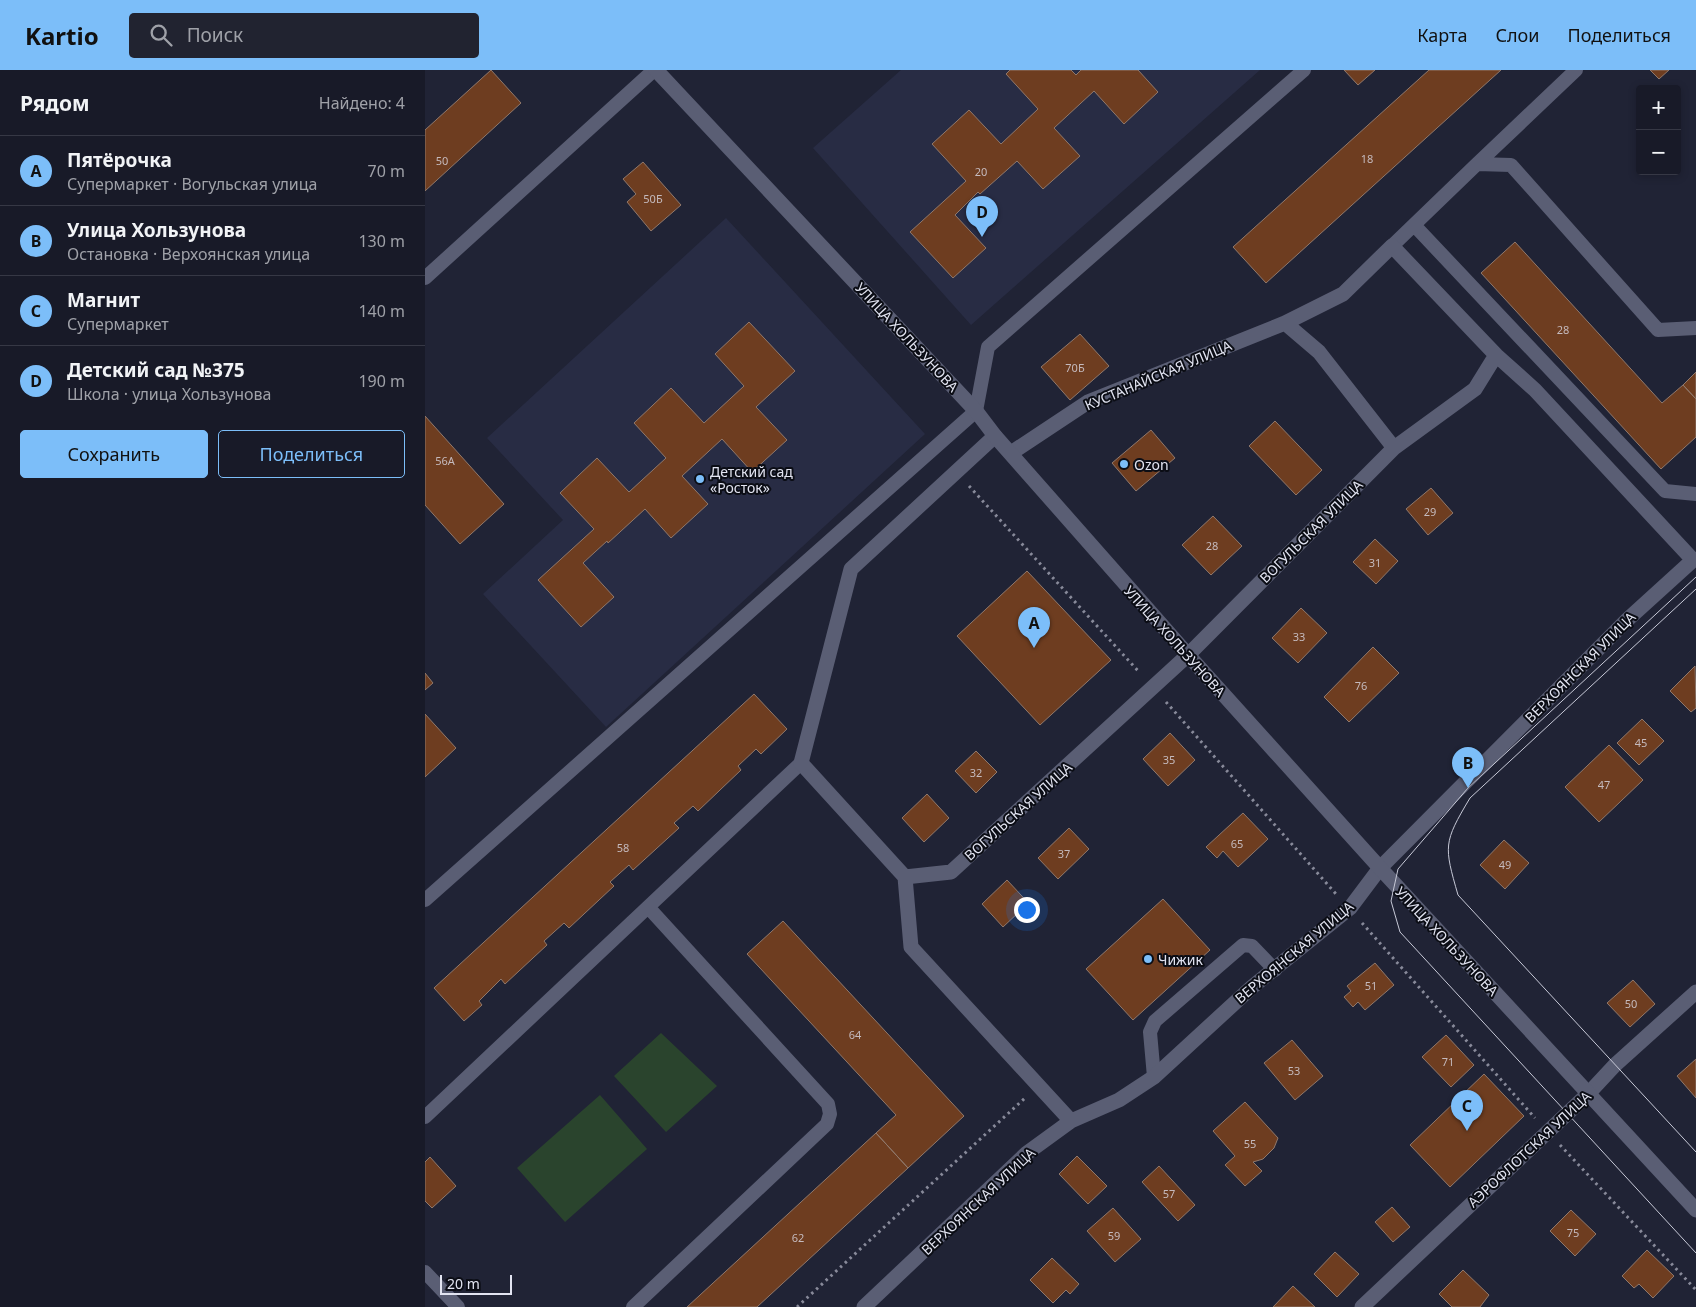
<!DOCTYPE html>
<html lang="ru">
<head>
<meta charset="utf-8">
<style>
  :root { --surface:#181a28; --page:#212330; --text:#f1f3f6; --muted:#9fa1a8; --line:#363845; --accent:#7cbef9 }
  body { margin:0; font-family:"Noto Sans",sans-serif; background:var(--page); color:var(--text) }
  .controls { position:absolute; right:15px; top:15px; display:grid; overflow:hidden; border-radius:5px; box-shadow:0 2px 8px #0003 }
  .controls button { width:45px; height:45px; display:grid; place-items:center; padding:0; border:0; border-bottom:1px solid var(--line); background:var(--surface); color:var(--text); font:25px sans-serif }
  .scale { position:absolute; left:15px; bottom:12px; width:72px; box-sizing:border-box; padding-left:5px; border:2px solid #e2e4f1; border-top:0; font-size:14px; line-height:18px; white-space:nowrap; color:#e2e4f1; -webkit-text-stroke:4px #0b0d15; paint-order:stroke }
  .you { position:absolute; left:601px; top:839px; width:18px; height:18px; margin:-12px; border:4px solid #fff; border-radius:50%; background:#1a73e8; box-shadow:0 0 0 8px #1a73e833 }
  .badge { display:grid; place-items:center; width:32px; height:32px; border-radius:50%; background:var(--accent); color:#111; font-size:16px; font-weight:700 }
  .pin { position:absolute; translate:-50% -41px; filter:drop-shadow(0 1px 2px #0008) }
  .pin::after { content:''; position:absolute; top:26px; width:18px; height:15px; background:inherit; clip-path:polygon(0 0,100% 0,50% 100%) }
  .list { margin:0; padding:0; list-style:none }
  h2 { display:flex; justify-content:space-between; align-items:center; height:65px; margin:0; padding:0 20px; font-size:21px }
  h2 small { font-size:16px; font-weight:400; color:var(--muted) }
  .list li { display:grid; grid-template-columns:32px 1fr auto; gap:15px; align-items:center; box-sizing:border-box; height:70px; padding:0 20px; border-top:1px solid var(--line) }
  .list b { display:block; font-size:19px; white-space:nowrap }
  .list p { margin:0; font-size:16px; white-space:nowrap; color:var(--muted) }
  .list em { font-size:16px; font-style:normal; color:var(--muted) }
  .actions { display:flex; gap:10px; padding:15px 20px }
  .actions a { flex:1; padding:11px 0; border:1px solid var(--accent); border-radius:5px; text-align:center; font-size:18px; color:var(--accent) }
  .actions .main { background:var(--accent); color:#111 }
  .icon { flex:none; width:28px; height:28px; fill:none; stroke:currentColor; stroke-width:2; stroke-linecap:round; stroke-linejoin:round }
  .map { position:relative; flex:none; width:1271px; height:1237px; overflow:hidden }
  header { display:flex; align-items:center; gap:30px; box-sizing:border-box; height:70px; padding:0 25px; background:var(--accent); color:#111 }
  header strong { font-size:24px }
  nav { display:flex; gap:28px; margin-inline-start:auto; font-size:18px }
  .search { width:350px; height:45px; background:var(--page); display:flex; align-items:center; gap:12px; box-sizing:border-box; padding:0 18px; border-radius:5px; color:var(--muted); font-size:19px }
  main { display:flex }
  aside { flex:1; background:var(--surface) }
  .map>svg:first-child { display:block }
  .built { fill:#282c44 }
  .green { fill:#2a442d }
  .building { fill:#6e3d20; stroke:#90786b }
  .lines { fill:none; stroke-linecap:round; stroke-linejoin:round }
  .path { stroke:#888a9a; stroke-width:3; stroke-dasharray:2.5 4; stroke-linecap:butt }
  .service { stroke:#5a5e74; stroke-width:14 }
  .minor { stroke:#5a5e74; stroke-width:15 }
  .tertiary { stroke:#5a5e74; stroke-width:15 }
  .tram { stroke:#c7c9d7; stroke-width:1 }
  .poi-dot { fill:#7cbef9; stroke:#0b0d15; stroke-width:2 }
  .labels { text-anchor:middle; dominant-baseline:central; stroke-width:4; stroke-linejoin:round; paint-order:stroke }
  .number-label { font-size:11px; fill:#c5babd }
  .street-label { font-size:14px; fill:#e2e4f1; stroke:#0b0d15 }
  .poi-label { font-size:14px; fill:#e2e4f1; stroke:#0b0d15; text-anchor:start }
</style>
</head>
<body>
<header>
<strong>Kartio</strong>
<div class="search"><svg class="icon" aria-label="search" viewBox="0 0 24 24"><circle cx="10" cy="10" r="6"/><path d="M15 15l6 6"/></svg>Поиск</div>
<nav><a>Карта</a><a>Слои</a><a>Поделиться</a></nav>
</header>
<main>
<aside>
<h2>Рядом<small>Найдено: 4</small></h2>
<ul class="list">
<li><span class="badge">A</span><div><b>Пятёрочка</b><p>Супермаркет · Вогульская улица</p></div><em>70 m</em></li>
<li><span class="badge">B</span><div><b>Улица Хользунова</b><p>Остановка · Верхоянская улица</p></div><em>130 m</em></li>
<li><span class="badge">C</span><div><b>Магнит</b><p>Супермаркет</p></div><em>140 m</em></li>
<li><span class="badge">D</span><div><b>Детский сад №375</b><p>Школа · улица Хользунова</p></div><em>190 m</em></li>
</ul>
<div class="actions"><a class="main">Сохранить</a><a>Поделиться</a></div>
</aside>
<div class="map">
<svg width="1271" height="1237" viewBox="0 0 1271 1237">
  <rect width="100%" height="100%" fill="#202335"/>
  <!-- built -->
  <path class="built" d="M 476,0 L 835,0 L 546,255 L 388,78 Z
    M 301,148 L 500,364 L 181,657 L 58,524 L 138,450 L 62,368 Z"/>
  <!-- green -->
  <path class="green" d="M 236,963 L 292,1016 L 241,1062 L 189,1006 Z
    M 175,1025 L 222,1079 L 140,1152 L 92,1098 Z"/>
  <!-- building -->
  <path class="building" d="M 66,0 L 96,33 L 0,121 L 0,60 Z
    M 585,0 L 646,0 L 651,5 L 656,0 L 713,0 L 733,22 L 699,54 L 669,21 L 629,58 L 655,86 L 618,119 L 592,91 L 555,124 L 553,122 L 530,145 L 561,178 L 528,208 L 485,162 L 541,111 L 507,74 L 544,40 L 576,74 L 613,39 L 581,4 Z
    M 919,0 L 950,0 L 933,15 Z
    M 1004,0 L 1076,0 L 841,213 L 808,177 Z
    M 1225,0 L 1244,0 L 1234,9 Z
    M 218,92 L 256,135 L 226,161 L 202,132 L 211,124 L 198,109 Z
    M 1090,172 L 1237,333 L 1258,315 L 1271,329 L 1271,367 L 1236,399 L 1056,203 Z
    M 324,252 L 370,301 L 331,337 L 362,370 L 327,402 L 297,369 L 257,406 L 283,434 L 246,468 L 220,439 L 183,473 L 182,471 L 158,493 L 189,527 L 156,557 L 113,510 L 169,459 L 135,423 L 172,388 L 204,422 L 241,388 L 209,353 L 246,318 L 279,353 L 319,316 L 290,284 Z
    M 655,264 L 684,296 L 645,330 L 616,297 Z
    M 1271,302 L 1271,329 L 1258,315 Z
    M 0,346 L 79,434 L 35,474 L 0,435 Z
    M 850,351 L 897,400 L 871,425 L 824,376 Z
    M 726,360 L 750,388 L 711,421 L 687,393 Z
    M 1006,418 L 1028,443 L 1003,465 L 981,439 Z
    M 788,446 L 817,476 L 786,505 L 757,475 Z
    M 950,469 L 973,491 L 951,514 L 928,492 Z
    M 602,501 L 686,590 L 615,655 L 532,566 Z
    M 876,538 L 902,563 L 873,593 L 847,568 Z
    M 948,577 L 974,603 L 924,652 L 899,627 Z
    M 1270,596 L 1271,638 L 1266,642 L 1245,621 Z
    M 0,603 L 8,613 L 0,620 Z
    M 329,624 L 362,659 L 336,684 L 331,679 L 313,696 L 316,700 L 273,741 L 268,736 L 249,753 L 254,758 L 208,800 L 204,795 L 185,812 L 189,816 L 144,858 L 139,853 L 119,871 L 122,875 L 80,914 L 76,909 L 54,931 L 57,935 L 39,951 L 9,918 Z
    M 0,644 L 31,678 L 0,707 Z
    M 1217,649 L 1239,671 L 1214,695 L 1192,673 Z
    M 745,663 L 770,690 L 743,716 L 718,689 Z
    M 1184,675 L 1218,710 L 1174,752 L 1140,717 Z
    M 551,681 L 572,702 L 551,723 L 530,701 Z
    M 502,724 L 524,748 L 499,772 L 477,748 Z
    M 818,743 L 843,769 L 813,797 L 798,781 L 792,788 L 781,777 Z
    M 644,758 L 664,779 L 633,809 L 613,788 Z
    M 1079,770 L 1104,793 L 1080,819 L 1055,795 Z
    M 582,810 L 609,839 L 600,848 L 594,842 L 578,857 L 557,834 Z
    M 738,829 L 785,880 L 708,950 L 661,899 Z
    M 358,851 L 539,1046 L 483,1098 L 451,1063 L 471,1045 L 322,884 Z
    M 950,893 L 969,915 L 940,940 L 933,932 L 928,937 L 919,927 L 926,921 L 922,916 Z
    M 1208,910 L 1230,934 L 1205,957 L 1182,933 Z
    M 1021,965 L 1049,995 L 1026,1017 L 997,987 Z
    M 867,970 L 898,1006 L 870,1030 L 839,993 Z
    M 1271,989 L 1271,1028 L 1252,1006 Z
    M 1059,1004 L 1099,1046 L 1025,1117 L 985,1075 Z
    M 820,1032 L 853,1068 L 849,1078 L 838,1089 L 828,1092 L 837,1101 L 820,1116 L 800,1095 L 810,1086 L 788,1061 Z
    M 451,1063 L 483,1098 L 332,1237 L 262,1237 Z
    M 652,1086 L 682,1116 L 663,1134 L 634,1104 Z
    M 5,1087 L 31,1116 L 7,1138 L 0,1131 L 0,1092 Z
    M 734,1096 L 770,1135 L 753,1151 L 717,1112 Z
    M 967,1137 L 985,1157 L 968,1172 L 950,1152 Z
    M 688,1138 L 716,1169 L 690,1192 L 662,1161 Z
    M 1146,1140 L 1171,1164 L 1150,1186 L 1125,1161 Z
    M 1222,1180 L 1249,1206 L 1228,1228 L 1214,1214 L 1209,1218 L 1197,1206 Z
    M 910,1182 L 934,1204 L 912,1227 L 889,1204 Z
    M 627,1188 L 654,1214 L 645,1224 L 641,1220 L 628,1233 L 605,1210 Z
    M 1038,1200 L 1064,1225 L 1055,1237 L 1027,1237 L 1014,1224 Z
    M 868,1216 L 890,1237 L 848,1237 Z"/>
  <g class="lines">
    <!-- path -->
    <path class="path" d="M 544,416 L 715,603
      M 741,632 L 911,824
      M 937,853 L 1110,1048
      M 1135,1075 L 1271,1220
      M 372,1237 L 600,1028"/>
    <!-- service -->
    <path class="service" d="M 1052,94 L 1151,0
      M 989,155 L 1240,421 L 1271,424
      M 967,176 L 1052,94 L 1086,95 L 1233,260 L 1271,258
      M 0,208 L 229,0
      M 0,830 L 551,341 L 563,277 L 879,0
      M 729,1007 L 725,962 L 730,951 L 818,875 L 827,876 L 850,900
      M 0,1047 L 223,837
      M 0,1202 L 33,1237
      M 208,1237 L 402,1054 L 405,1044 L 403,1034 L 223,837 L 376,693"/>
    <!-- minor -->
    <path class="minor" d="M 860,253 L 918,224 L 967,176 L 1071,285
      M 570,366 L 426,499 L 376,693 L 480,807 L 486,877 L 646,1051
      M 586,383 L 663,332 L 860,253 L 894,282 L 969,378
      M 439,1237 L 602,1083 L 646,1051 L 694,1030 L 729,1007 L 827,917 L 925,838 L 955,798 L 1202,550 L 1268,490 L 1110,320 L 1071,285 L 1050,319 L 969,378 L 763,585 L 526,802 L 480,807
      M 937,1237 L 1163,1024 L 1190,995 L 1271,922"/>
    <!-- tertiary -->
    <path class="tertiary" d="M 231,0 L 551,341 L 570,366 L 763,585 L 955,798 L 1271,1140"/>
    <!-- tram -->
    <path class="tram" d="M 1271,507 L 1043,718 L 973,799 L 966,831 L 975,862 L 1271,1183
      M 1271,519 L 1045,728 C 1018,773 1019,776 1033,825 L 1271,1082"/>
  </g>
  <!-- markers -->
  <g class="poi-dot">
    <circle cx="699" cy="394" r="5"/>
    <circle cx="275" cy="409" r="5"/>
    <circle cx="723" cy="889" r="5"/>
  </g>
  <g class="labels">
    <!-- number labels -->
    <g class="number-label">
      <text x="942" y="88">18</text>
      <text x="17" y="90">50</text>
      <text x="556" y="101">20</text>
      <text x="228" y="128">50Б</text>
      <text x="1138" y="259">28</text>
      <text x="650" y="297">70Б</text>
      <text x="20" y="390">56А</text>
      <text x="1005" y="441">29</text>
      <text x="787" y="475">28</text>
      <text x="950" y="492">31</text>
      <text x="874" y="566">33</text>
      <text x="936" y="615">76</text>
      <text x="1216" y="672">45</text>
      <text x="744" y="689">35</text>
      <text x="551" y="702">32</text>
      <text x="1179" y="714">47</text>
      <text x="812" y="773">65</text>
      <text x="198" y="777">58</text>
      <text x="639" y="783">37</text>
      <text x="1080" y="794">49</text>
      <text x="946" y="915">51</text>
      <text x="1206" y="933">50</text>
      <text x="430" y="964">64</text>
      <text x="1023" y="991">71</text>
      <text x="869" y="1000">53</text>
      <text x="825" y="1073">55</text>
      <text x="744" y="1123">57</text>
      <text x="1148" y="1162">75</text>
      <text x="689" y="1165">59</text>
      <text x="373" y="1167">62</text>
    </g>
    <!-- street labels -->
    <g class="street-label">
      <text transform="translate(482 267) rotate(47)">УЛИЦА ХОЛЬЗУНОВА</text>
      <text transform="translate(733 305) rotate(-23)">КУСТАНАЙСКАЯ УЛИЦА</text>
      <text transform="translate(886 461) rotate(-45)">ВОГУЛЬСКАЯ УЛИЦА</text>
      <text transform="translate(750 571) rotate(48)">УЛИЦА ХОЛЬЗУНОВА</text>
      <text transform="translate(1155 597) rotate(-45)">ВЕРХОЯНСКАЯ УЛИЦА</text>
      <text transform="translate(593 741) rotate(-42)">ВОГУЛЬСКАЯ УЛИЦА</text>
      <text transform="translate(1022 871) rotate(47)">УЛИЦА ХОЛЬЗУНОВА</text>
      <text transform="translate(869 882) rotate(-40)">ВЕРХОЯНСКАЯ УЛИЦА</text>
      <text transform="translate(1104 1079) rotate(-43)">АЭРОФЛОТСКАЯ УЛИЦА</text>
      <text transform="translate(553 1131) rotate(-43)">ВЕРХОЯНСКАЯ УЛИЦА</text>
    </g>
    <!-- poi labels -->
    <g class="poi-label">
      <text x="709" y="394">Ozon</text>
      <text x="285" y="401">Детский сад<tspan x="285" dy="16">«Росток»</tspan></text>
      <text x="733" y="889">Чижик</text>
    </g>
  </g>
</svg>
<div class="controls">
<button>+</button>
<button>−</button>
</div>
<div class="scale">20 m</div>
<div class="you"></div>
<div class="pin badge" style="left:609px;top:578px">A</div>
<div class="pin badge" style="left:1043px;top:718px">B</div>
<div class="pin badge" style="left:1042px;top:1061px">C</div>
<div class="pin badge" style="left:557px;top:167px">D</div>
</div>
</main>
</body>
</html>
